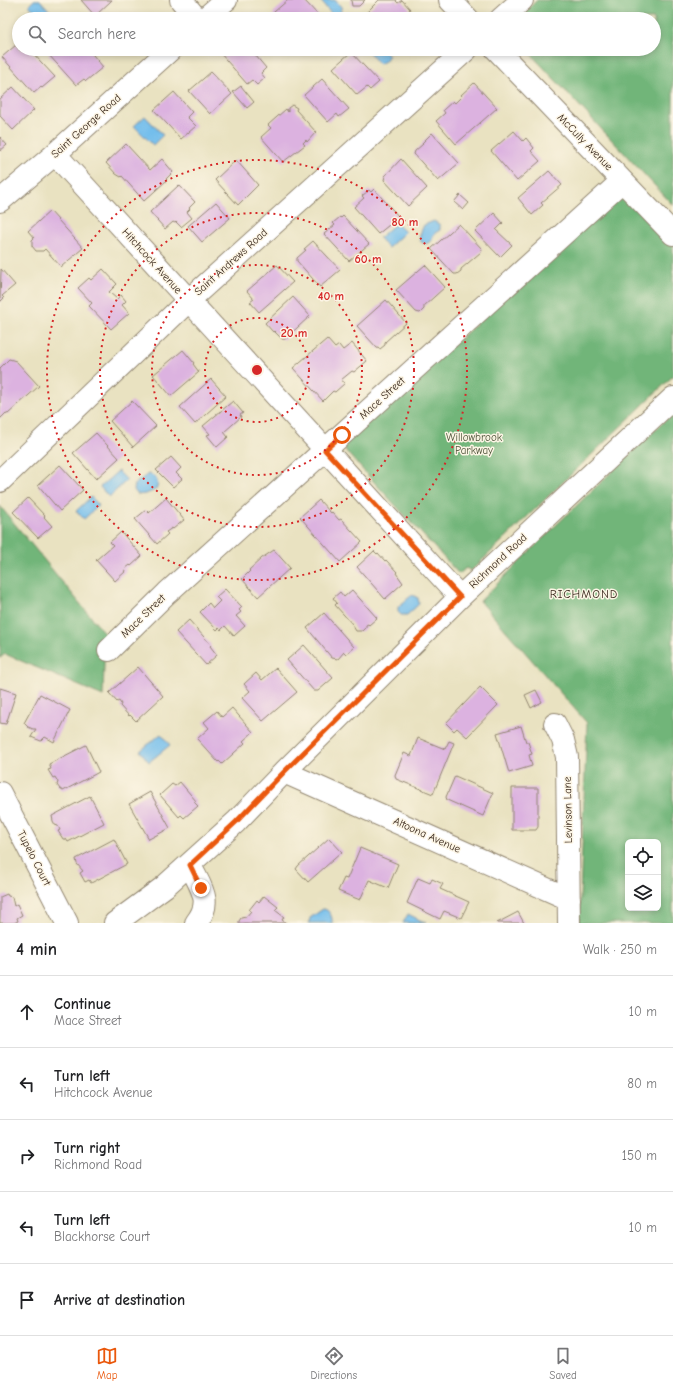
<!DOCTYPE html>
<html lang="en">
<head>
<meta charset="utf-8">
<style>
  :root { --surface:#fff; --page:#f2f2f2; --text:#202124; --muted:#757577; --line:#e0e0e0; --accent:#ea580c }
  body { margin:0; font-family:"Comic Neue",sans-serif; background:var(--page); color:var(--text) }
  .controls { position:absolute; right:12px; bottom:12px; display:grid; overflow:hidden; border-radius:6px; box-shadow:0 2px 6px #0003 }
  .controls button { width:36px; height:36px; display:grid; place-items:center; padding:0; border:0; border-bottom:1px solid var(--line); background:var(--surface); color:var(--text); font:20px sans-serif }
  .stop { position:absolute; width:12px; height:12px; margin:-9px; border:3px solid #ea580c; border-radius:50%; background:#fff }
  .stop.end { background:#ea580c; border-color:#fff; box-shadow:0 1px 4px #0008 }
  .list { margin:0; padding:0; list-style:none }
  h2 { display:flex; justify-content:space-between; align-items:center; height:52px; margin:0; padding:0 16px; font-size:17px }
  h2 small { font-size:13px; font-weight:400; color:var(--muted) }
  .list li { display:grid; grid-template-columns:26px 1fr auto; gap:12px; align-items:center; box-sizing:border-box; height:72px; padding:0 16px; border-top:1px solid var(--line) }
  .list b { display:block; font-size:15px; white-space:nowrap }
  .list p { margin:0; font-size:13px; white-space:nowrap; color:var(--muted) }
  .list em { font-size:13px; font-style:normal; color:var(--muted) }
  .icon { flex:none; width:22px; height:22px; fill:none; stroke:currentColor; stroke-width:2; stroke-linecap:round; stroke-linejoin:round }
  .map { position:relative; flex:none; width:673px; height:923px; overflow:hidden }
  .search { position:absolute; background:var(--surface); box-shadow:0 2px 6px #0003; left:12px; right:12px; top:12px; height:44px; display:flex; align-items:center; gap:10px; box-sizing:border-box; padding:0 14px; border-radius:22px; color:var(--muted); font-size:15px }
  .sheet { height:412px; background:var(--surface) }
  nav { display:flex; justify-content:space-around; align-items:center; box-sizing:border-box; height:56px; border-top:1px solid var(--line); background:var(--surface); font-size:11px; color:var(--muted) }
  nav a { display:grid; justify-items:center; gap:2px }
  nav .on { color:var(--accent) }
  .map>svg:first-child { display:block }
  .forest { fill:#71b579; stroke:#56704c; fill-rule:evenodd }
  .water { fill:#73beec; stroke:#577485 }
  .building { fill:#dcb2e0 }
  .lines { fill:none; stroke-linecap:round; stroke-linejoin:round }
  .minor-casing { stroke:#928670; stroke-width:24 }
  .minor { stroke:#fff; stroke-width:22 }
  .route { stroke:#ea580c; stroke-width:5 }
  .ring { fill:none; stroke:#d62828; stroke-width:2; stroke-dasharray:2 4 }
  .labels { text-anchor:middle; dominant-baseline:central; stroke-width:3; stroke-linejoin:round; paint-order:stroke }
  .street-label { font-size:11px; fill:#3b2a1e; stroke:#fcf5e5 }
  .park-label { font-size:11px; fill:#4f543a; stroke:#fcf5e5 }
  .neighbourhood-label { font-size:12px; letter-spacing:1px; fill:#3b2a1e; stroke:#fcf5e5 }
  .centre { fill:#d62828; stroke:#fcf5e5; stroke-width:2 }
  .ring-label { font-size:12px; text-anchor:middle; font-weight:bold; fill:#d62828; stroke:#fcf5e5; stroke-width:3; stroke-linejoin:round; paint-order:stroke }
</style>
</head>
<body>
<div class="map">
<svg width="673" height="923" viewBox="0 0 673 923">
  <rect width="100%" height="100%" fill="#fcf5e5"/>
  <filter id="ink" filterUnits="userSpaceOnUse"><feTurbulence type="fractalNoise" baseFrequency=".025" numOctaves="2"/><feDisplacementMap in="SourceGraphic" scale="8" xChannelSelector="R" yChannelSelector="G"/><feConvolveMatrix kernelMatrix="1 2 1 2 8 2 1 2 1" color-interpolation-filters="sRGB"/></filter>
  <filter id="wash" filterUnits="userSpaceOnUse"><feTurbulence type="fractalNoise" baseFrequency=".012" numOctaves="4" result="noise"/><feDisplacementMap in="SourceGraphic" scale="16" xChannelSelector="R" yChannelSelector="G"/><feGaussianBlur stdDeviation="0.9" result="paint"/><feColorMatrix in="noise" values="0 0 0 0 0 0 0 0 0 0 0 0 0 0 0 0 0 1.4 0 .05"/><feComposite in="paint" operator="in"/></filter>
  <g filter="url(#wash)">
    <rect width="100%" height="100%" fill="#e9e2c1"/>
    <!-- forest -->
    <path class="forest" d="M 537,0 L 673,0 L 673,205 L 526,49 L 654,49 L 654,19 L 518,19 Z
      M 615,197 L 628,199 L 673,244 L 673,376 L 471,571 L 466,568 L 459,574 L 349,455 L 346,451 L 344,445 Z
      M 673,413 L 673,923 L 579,923 L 587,723 L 480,601 L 549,532 ZM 628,842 L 658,842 L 658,908 L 628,908 Z
      M 0,506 L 105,634 L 103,696 L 5,654 L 0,658 Z"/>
    <!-- water -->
    <path class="water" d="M 34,0 L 40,0 L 49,10 L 41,18 L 29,5 Z
      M 320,0 L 335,0 L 342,8 L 340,10 L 342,12 L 337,16 L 335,14 L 333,16 Z
      M 366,49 L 383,49 L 389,55 L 385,61 L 379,64 Z
      M 145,116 L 163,135 L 153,145 L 134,126 Z
      M 434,221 L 440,225 L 440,230 C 437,232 434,233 433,236 C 431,239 433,240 429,242 C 428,244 425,244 423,243 C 416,240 422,230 424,225 Z
      M 396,223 L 405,232 L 388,248 L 379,238 Z
      M 118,471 L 127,480 L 109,497 L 100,487 Z
      M 148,474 C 155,475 159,481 157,488 C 153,492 143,496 137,494 L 134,490 L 135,484 Z
      M 91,497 L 99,505 L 84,519 L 76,511 Z
      M 412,595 L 418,598 L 419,604 L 407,615 L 401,615 L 398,612 L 398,607 Z
      M 161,734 L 170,745 L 149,762 L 140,751 Z
      M 323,909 C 329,909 333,917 332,923 L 309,923 L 310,918 Z
      M 408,914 L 426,923 L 403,923 Z"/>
    <g id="blocks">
      <!-- building -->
      <path class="building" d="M 81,0 L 112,0 L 95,16 Z
        M 288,0 L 304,0 L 319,16 L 316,19 L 276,19 L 273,17 L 274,12 Z
        M 351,0 L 365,0 L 359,6 L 352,6 Z
        M 379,0 L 397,0 L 396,1 L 398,3 L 402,0 L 410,9 L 408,12 L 414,19 L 362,19 L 361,18 Z
        M 16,45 L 20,50 L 29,49 L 55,77 L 42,88 L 41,87 L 34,93 L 2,57 Z
        M 54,49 L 82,49 L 84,51 L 88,49 L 103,67 L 86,81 L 84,79 L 76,85 L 48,54 Z
        M 224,49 L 250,49 L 266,68 L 261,73 L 265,78 L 257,85 L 252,80 L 247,84 L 220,53 Z
        M 351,52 L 379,82 L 370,90 L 367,87 L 357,95 L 333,68 Z
        M 211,72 L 232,94 L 210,114 L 189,91 Z
        M 322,79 L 349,109 L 339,117 L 337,114 L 328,122 L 304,95 Z
        M 474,83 L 497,108 L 456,144 L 436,121 L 445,113 L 443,110 L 453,101 L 455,103 L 462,96 L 461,95 Z
        M 241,86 L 254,102 L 247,108 L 233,92 Z
        M 13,87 L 34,110 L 13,130 L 0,116 L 0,99 Z
        M 174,92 L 192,112 L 187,117 L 196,126 L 181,139 L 154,110 Z
        M 292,105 L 297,108 L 296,110 L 316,132 L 307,142 L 306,140 L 303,143 L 305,145 L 283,162 L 261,137 L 271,128 L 268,125 L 286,109 L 288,112 L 288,108 Z
        M 514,131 L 523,141 L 526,138 L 534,148 L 531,151 L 540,161 L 517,181 L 491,151 Z
        M 432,133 L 459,163 L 438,181 L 414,154 L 415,151 L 423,144 L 422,143 Z
        M 0,137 L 7,145 L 0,151 Z
        M 126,144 L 150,170 L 162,159 L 173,172 L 166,179 L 167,180 L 144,201 L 122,176 L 121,177 L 116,174 L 106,163 Z
        M 401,159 L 427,188 L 408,206 L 384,180 L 385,176 Z
        M 236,160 L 258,185 L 238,205 L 215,180 Z
        M 549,171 L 562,185 L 541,203 L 543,205 L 532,215 L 518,198 Z
        M 179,185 L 195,202 L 189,208 L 190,209 L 187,212 L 192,218 L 181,227 L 176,222 L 175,223 L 173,222 L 165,229 L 150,212 Z
        M 374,189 L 399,217 L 378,234 L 354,207 L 364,198 L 362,196 L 369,190 L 371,192 Z
        M 460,195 L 469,203 L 463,210 L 454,202 Z
        M 216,202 L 230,218 L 202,242 L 188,226 Z
        M 50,211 L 83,248 L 61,267 L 45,249 L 43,251 L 36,251 L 32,246 L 32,240 L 34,238 L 28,231 Z
        M 494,213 L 503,223 L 496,230 L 512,245 L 500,257 L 475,231 Z
        M 343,216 L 369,244 L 349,261 L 324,234 L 335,225 L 333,223 L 340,217 L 341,218 Z
        M 459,224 L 482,249 L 481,252 L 461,269 L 461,271 L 457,274 L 454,274 L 431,249 Z
        M 313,241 L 340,270 L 320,287 L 297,261 L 297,258 L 306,250 L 304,249 Z
        M 277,265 L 293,282 L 259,312 L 250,302 L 254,299 L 247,291 Z
        M 425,265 L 445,287 L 424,306 L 424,309 L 420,313 L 416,312 L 396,290 Z
        M 1,269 L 15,285 L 2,296 L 4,298 L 0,302 Z
        M 103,269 L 117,284 L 109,292 L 117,299 L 121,295 L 126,301 L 122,305 L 129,313 L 111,329 L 89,306 L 92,303 L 78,288 L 89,278 L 91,280 Z
        M 293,297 L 310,316 L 285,339 L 282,339 L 274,331 L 273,332 L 265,323 Z
        M 386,300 L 406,323 L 385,342 L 385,345 L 380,349 L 377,348 L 357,326 Z
        M 327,339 L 335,348 L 339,345 L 343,350 L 352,343 L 367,361 L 354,372 L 352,371 L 341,380 L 345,383 L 335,392 L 333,391 L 323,401 L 293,368 Z
        M 183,350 L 194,363 L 193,364 L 199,372 L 171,396 L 153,375 Z
        M 9,359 L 16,361 L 39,386 L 8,414 L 6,413 L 0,419 L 0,368 Z
        M 211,379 L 226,396 L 195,424 L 180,407 Z
        M 132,401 L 156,426 L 133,447 L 110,421 Z
        M 233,401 L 243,413 L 240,415 L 241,417 L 224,432 L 228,437 L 217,447 L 207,435 L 210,434 L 203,426 Z
        M 96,433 L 119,458 L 96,479 L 73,453 Z
        M 171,457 L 181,468 L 176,473 L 182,479 L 173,487 L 156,470 Z
        M 60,465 L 83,490 L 60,511 L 38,485 Z
        M 28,498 L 45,516 L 44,517 L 52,526 L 38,538 L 13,512 Z
        M 166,498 L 184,520 L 173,529 L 172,528 L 166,532 L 168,534 L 157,544 L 135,519 L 146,510 L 149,513 Z
        M 319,500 L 331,513 L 332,512 L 339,520 L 341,519 L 362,542 L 340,562 L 300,517 Z
        M 121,532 L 142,556 L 131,566 L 130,565 L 125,569 L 126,571 L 115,581 L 96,560 L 113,545 L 110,542 Z
        M 274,550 L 290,568 L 258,597 L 242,579 L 250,571 L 249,570 L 262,558 Z
        M 374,551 L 377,554 L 378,553 L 385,561 L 386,560 L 397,572 L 396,573 L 403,583 L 385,599 L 357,567 Z
        M 225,589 L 242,607 L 239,610 L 241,612 L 236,616 L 245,626 L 234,636 L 225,626 L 221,630 L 219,628 L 217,630 L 200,612 L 209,603 L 213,608 L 220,601 L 216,597 Z
        M 352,590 L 377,618 L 369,625 L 368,624 L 366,625 L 366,627 L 362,631 L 356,631 L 353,626 L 353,625 L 335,605 L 337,603 L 333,598 L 340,592 L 344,597 Z
        M 324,613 L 354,647 L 346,654 L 344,652 L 338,659 L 332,658 L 307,628 Z
        M 189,620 L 211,645 L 210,646 L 217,655 L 206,665 L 176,632 Z
        M 304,645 L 333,678 L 318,691 L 314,691 L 287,660 Z
        M 138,667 L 163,696 L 136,721 L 130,715 L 129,716 L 120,706 L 121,704 L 119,701 L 117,702 L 109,693 Z
        M 276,668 L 297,692 L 263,721 L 242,698 L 250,691 L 244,684 L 256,673 L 262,680 Z
        M 480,687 L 498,705 L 467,737 L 457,728 L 454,731 L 446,723 Z
        M 0,688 L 16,693 L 6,724 L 0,723 Z
        M 536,690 L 542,702 L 531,708 L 525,695 Z
        M 40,694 L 70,710 L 54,742 L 45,737 L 41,741 L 31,737 L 36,729 L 33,729 L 28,727 L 24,723 Z
        M 232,708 L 253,732 L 243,741 L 245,743 L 222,764 L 219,761 L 218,762 L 197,739 L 209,728 L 204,722 L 217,711 L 222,717 Z
        M 521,726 L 526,742 L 528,742 L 532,754 L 529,755 L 532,766 L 509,773 L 497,733 Z
        M 418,738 L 445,749 L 449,741 L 454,743 L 433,794 L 396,779 L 395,775 L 404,753 L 411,756 Z
        M 86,745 L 99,772 L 63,791 L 60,789 L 57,785 L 58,782 L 55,777 L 53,778 L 48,770 L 51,769 L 49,764 Z
        M 455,776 L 493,793 L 483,816 L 447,800 L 446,797 Z
        M 180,782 L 196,801 L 194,802 L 198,806 L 184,818 L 181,815 L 179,817 L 160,795 L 172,784 L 175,786 Z
        M 512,788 L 538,788 L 538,827 L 536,830 L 512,830 Z
        M 150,792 L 170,828 L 149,839 L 129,804 Z
        M 90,796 L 104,823 L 68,842 L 66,839 L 63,839 L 58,831 L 60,830 L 58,826 L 55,825 L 53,821 L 52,816 Z
        M 329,838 L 342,852 L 308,882 L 296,869 L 298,866 Z
        M 114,839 L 127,864 L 91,883 L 89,880 L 85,882 L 80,873 L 83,871 L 77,864 L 76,859 Z
        M 360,848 L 398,864 L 388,888 L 369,880 L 360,900 L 338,891 L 344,878 L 347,879 Z
        M 418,878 L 430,883 L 432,879 L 443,884 L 440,889 L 469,902 L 461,918 L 444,911 L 440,919 L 407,903 Z
        M 7,894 L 8,896 L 12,897 L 14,906 L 17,904 L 22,915 L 17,918 L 18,921 L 14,923 L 0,923 L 0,897 Z
        M 264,896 L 278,907 L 275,910 L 284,917 L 282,920 L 286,923 L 239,923 L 239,921 L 241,918 L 246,917 L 251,911 L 249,910 L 257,900 L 259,902 Z
        M 518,912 L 524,923 L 497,923 Z"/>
    </g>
  </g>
  <g filter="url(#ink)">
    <use href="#blocks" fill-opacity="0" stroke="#928670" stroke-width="1"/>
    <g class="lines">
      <!-- minor casing -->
      <g class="minor-casing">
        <path id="minor" d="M 181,0 L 197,19
          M 450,0 L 468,19
          M 204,19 L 226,0
          M 501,19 L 522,0
          M 496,49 L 673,234
          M 55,154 L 460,597
          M 0,201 L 55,154 L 171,49
          M 0,481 L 188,301 L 467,49
          M 109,650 L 167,593 L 622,181
          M 555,724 L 563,740 L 567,757 L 569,923
          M 284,772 L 569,899
          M 0,793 L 67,923
          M 190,865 C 200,887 214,901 196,923
          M 115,923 L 164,887 L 236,822 L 284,772 L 460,597 L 673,398"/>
      </g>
      <!-- minor -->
      <use href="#minor" class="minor"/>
    </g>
  </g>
  <g class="lines" filter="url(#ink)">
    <!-- route -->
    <path class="route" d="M 201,888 L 190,865 L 236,822 L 284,772 L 460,597 L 325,450 L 342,435"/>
  </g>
  <!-- distance rings -->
  <g class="ring">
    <circle cx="257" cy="370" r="52"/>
    <circle cx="257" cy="370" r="105"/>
    <circle cx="257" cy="370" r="157"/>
    <circle cx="257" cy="370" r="210"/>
  </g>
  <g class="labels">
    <!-- street labels -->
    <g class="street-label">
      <text transform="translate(86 126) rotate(-42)">Saint George Road</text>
      <text transform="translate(585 142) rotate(46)">McCully Avenue</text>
      <text transform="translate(152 261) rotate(48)">Hitchcock Avenue</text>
      <text transform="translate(231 262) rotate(-42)">Saint Andrews Road</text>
      <text transform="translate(382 398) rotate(-42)">Mace Street</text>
      <text transform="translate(498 561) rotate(-43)">Richmond Road</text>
      <text transform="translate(143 616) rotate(-44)">Mace Street</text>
      <text transform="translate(568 810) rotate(-91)">Levinson Lane</text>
      <text transform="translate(427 835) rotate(24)">Altoona Avenue</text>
      <text transform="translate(34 858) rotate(63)">Tupelo Court</text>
    </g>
    <!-- park labels -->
    <g class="park-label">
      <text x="474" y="437">Willowbrook<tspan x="474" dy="13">Parkway</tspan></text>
    </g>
    <!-- neighbourhood labels -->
    <g class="neighbourhood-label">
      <text x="584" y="594">RICHMOND</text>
    </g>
  </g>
  <circle cx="257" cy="370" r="6" class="centre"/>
  <g class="ring-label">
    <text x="405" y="226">80 m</text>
    <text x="368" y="263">60 m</text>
    <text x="331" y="300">40 m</text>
    <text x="294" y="337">20 m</text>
  </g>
</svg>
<div class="controls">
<button><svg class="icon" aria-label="locate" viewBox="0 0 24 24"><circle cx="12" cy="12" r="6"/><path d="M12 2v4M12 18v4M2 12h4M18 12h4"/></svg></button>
<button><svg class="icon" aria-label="layers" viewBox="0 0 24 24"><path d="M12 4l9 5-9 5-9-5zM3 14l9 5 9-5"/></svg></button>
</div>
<div class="stop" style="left:342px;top:435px"></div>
<div class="stop end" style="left:201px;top:888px"></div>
<div class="search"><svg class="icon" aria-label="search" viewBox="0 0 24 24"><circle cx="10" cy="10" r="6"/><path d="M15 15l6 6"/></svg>Search here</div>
</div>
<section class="sheet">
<h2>4 min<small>Walk · 250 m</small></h2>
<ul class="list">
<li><svg class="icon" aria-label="ahead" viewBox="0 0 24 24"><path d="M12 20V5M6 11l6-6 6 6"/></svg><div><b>Continue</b><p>Mace Street</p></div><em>10 m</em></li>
<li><svg class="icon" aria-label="left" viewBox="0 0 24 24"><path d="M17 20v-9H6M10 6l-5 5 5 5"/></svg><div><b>Turn left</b><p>Hitchcock Avenue</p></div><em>80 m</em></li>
<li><svg class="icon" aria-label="right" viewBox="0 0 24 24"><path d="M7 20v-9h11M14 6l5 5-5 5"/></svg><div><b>Turn right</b><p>Richmond Road</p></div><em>150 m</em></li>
<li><svg class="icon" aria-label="left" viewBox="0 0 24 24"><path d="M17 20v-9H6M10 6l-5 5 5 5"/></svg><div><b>Turn left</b><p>Blackhorse Court</p></div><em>10 m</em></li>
<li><svg class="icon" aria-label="arrive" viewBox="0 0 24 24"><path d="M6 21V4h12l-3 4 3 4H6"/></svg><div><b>Arrive at destination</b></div></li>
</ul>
</section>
<nav>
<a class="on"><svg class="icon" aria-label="map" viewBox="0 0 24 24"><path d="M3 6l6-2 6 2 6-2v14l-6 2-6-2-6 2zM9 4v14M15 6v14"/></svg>Map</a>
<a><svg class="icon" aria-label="directions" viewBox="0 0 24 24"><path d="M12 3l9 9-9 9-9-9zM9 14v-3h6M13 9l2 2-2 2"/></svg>Directions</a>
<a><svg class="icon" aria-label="saved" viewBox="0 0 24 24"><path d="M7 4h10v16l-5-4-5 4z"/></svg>Saved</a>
</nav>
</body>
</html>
